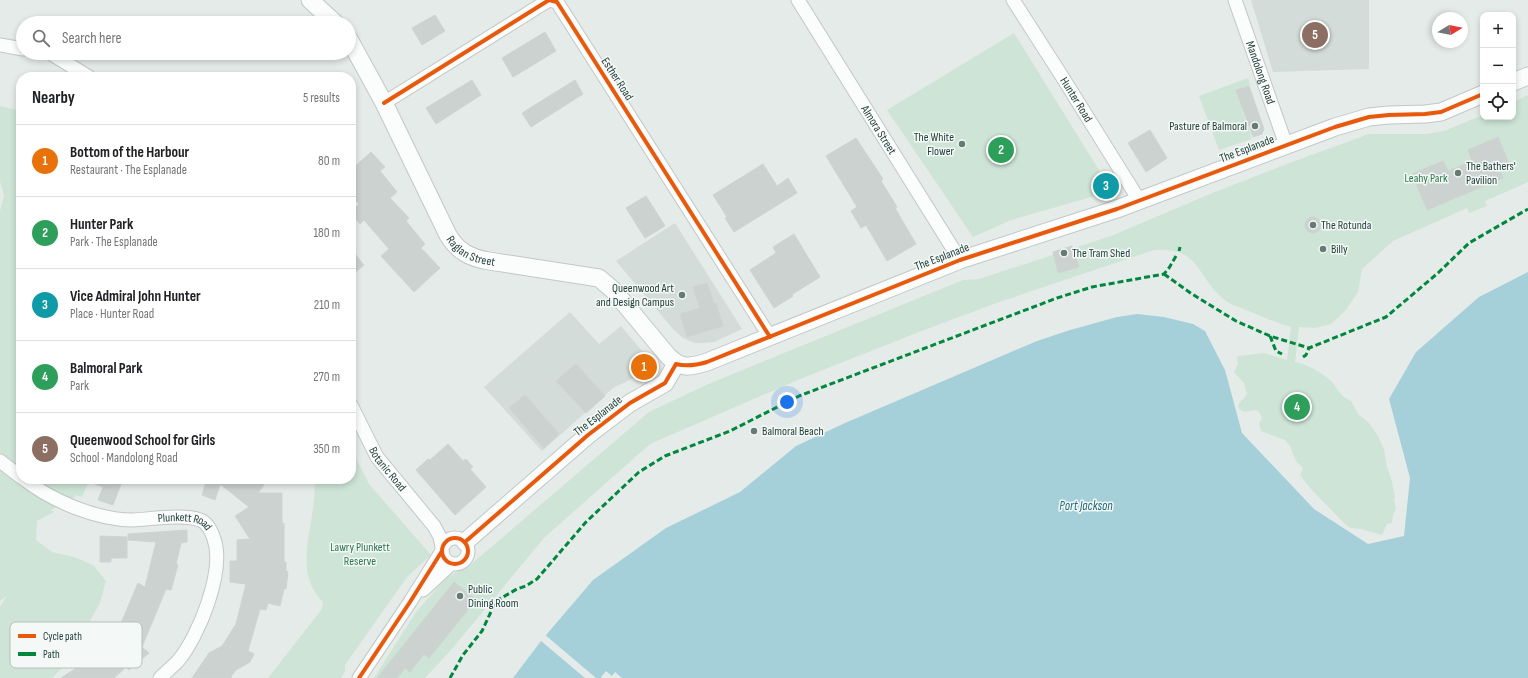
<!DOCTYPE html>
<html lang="en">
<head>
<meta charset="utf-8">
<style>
  :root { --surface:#fff; --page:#f6f6f6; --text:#202124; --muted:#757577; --line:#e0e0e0; --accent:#667b76 }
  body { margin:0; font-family:"Sofia Sans Condensed",sans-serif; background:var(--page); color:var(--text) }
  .controls { position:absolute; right:12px; top:12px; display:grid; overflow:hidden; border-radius:8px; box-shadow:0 2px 6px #0003 }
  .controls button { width:36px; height:36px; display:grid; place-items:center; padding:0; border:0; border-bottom:1px solid var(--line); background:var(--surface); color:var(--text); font:20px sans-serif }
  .compass { position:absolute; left:1432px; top:12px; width:36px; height:36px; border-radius:50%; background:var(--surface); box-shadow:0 2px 6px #0003; rotate:80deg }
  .you { position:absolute; left:787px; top:402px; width:14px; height:14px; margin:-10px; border:3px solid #fff; border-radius:50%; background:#1a73e8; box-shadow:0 0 0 6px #1a73e833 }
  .badge { display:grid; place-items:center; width:26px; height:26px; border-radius:50%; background:var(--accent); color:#fff; font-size:13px; font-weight:700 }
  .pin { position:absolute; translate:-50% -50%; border:2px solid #fff; box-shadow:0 1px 4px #0006 }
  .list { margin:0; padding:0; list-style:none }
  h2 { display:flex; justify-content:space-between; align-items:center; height:52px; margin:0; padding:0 16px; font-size:17px }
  h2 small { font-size:13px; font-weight:400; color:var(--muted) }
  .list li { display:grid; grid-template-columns:26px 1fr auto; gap:12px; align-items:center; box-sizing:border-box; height:72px; padding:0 16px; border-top:1px solid var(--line) }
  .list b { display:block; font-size:15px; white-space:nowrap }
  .list p { margin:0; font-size:13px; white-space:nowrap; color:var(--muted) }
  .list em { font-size:13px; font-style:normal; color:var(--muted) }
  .icon { flex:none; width:22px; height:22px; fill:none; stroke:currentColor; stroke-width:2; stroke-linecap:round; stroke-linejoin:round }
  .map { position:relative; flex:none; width:1528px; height:678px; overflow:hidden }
  .search { position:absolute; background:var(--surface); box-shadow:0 2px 6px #0003; left:16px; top:16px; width:340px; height:44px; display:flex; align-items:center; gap:10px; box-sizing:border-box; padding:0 14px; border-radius:22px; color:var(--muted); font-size:15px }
  .panel { position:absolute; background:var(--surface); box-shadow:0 2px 6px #0003; left:16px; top:72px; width:340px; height:412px; border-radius:16px }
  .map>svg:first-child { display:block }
  .built { fill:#d3dcd8 }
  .green { fill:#cee4d6 }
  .water { fill:#a6d0d9 }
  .pier { fill:#e5ebe8 }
  .building { fill:#ccd2d0; stroke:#ced4d1 }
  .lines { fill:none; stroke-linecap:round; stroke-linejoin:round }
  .minor-casing { stroke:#c2c8c5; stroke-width:15 }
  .tertiary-casing { stroke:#c2c8c5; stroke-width:19 }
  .minor { stroke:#fbfcfc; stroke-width:13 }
  .tertiary { stroke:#fbfcfc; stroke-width:17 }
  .quiet { stroke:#00873e; stroke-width:3; stroke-dasharray:6 3; stroke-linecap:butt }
  .cycleway-casing { stroke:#f4f9f7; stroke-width:6 }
  .cycleway { stroke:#e8590c; stroke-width:4 }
  .poi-dot { fill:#667b76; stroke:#f4f9f7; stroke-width:1.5 }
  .labels { text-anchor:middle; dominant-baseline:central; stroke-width:3; stroke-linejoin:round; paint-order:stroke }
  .street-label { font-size:12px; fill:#223f39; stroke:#f4f9f7 }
  .poi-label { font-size:12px; fill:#223f39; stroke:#f4f9f7; text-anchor:start }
  .park-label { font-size:12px; fill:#2c764c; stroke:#f4f9f7 }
  .water-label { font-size:13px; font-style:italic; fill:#1c677c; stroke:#f4f9f7 }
  .key { fill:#f4f9f7; stroke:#b5c1be; stroke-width:1 }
  .key-label { font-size:11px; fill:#223f39 }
</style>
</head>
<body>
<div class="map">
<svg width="1528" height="678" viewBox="0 0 1528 678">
  <rect width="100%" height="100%" fill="#e5ebe8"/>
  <!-- built -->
  <path class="built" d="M 1251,0 L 1369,0 L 1369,69 L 1273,72 Z
    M 675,223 L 742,329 L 714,342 L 704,343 L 695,343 L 683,338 L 673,329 L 616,261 Z
    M 570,312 L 599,344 L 621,326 L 653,364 L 653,369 L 613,388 L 542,451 L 484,387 Z"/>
  <!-- green -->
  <path class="green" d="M 1014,33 L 1112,191 L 1011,220 L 973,237 L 887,110 Z
    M 1248,78 L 1250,85 L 1236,90 L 1252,139 L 1219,150 L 1199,96 Z
    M 1528,95 L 1528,182 L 1485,201 L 1487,206 L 1469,213 L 1467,208 L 1393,241 L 1362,269 L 1358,292 L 1346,310 L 1331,324 L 1315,328 L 1299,327 L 1295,362 C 1304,363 1325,374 1331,381 C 1339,390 1339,396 1351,401 L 1358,414 L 1369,423 L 1378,436 L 1384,450 L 1387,467 L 1391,478 L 1395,497 L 1394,500 L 1396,510 L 1393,514 L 1392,523 L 1387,524 L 1382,535 L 1361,529 L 1351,528 L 1346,525 L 1310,488 L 1300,475 L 1303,468 L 1296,461 L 1290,446 L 1285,440 L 1261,431 L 1259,423 L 1262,419 L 1260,413 L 1256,410 L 1245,412 L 1239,409 L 1238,405 L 1247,394 L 1244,383 L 1234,372 L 1238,364 L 1237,357 L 1239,356 L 1264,353 L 1287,360 L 1291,327 C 1276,323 1261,316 1246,310 C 1239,307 1232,305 1226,301 C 1196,278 1201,246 1154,250 L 1002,301 L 919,332 L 800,379 L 650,444 L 544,538 L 451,650 L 425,678 L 374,678 L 416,612 L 447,577 L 468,567 L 649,412 L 706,385 L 963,280 L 979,279 L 1111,236 L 1210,194 L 1292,162 L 1369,134 L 1426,134 L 1444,131 L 1483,115 L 1483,117 L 1513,117 L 1513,102 Z
    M 0,106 L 17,110 L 21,113 L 21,479 L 90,479 L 82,497 L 76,495 L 75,497 L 51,510 L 54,512 L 37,521 L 36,540 L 52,552 L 74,557 L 93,565 L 106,581 L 100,603 L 90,621 L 78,646 L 71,659 L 52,678 L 0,678 L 0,607 L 7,596 L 0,601 L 0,470 L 4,456 L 0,453 L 0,211 L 4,195 L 0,181 Z
    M 351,449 L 369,484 L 431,555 L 407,577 L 345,665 L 345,671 L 341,678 L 268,678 L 322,609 L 323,602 C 289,568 319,520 314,479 L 351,479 Z"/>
  <!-- water -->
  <path class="water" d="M 1528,272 L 1528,678 L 513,678 L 541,641 L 593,580 L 666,528 L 740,492 L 796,446 L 845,423 L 1037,341 L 1070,330 L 1117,317 L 1137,314 L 1164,317 L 1193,324 L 1205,331 L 1225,370 L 1242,433 L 1314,509 L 1368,544 L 1404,536 L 1410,478 L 1389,399 L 1416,352 L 1479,297 Z"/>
  <!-- pier -->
  <path class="pier" d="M 544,634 L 596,678 L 585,678 L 541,641 L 539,639 Z
    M 606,671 L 612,676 L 615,672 L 622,678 L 602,678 L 601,677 Z"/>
  <!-- building -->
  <path class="building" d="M 435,15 L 445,31 L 422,45 L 412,28 Z
    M 545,32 L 556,51 L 513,77 L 502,58 Z
    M 472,80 L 481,95 L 436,124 L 426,108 Z
    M 575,80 L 583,94 L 531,127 L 522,113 Z
    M 1249,86 L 1264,129 L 1262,134 L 1253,137 L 1236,90 Z
    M 1150,130 L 1167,158 L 1146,172 L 1128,143 Z
    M 1498,137 L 1510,166 L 1500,170 L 1503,178 L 1427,210 L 1412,174 L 1443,161 L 1448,171 L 1472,161 L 1468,150 Z
    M 856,138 L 883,179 L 881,181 L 897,207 L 895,208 L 916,244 L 887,261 L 866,225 L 861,228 L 851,211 L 857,207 L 826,156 Z
    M 371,152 L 385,167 L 380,171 L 397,192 L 390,198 L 409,218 L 406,221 L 425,244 L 421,248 L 440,268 L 414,292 L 381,256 L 389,249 L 364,220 L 360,224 L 351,213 L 351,211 L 359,204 L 351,195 L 351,170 Z
    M 763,164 L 777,186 L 788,178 L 797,193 L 734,232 L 725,218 L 727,217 L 713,195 Z
    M 646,196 L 665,226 L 645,238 L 626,208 Z
    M1305 225a8 8 0 1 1 16 0a8 8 0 1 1-16 0Z
    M 794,234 L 820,277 L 791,295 L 793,296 L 774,308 L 750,270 L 776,253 L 773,247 Z
    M 1072,246 L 1079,267 L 1058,273 L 1053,252 Z
    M 351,249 L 364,265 L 351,276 Z
    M 707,283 L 714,304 L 716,303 L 723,326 L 687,337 L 680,314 L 700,308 L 693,287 Z
    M 576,364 L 605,396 L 586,413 L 556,381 Z
    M 525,395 L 559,434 L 544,448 L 509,408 Z
    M 448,444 L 463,461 L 466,459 L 473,467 L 470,469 L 486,487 L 455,515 L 416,470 L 428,459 L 430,460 Z
    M 85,479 L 123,479 L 113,505 L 98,500 L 103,487 L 84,480 Z
    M 207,479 L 257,479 L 264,485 L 258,493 L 282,493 L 282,524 L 284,523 L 284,562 L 286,562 L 286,571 L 288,572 L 286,589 L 284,589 L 280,606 L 268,603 L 266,610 L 260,609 L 248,651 L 254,654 L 250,662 L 236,670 L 232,675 L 231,678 L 192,678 L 209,653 L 222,646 L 236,624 L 246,584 L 230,582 L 230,561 L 237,561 L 237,540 L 250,539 L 235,516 L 249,507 L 220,484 L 215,500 L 202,495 Z
    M 187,530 L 187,542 L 181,543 L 176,564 L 178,565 L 171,590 L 166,589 L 142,647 L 149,653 L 129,670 L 126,667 L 114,678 L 61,678 L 87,661 L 88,662 L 107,645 L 105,643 L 116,635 L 138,583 L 145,587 L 156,542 L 128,540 L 128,534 Z
    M 100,536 L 127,537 L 127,558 L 111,558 L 111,562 L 100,562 Z
    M 454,582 L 476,600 L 429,658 L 424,654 L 410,672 L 405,668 L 397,678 L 377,678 Z"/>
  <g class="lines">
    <!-- minor casing -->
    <g class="minor-casing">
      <g id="minor">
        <path id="s1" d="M 798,0 L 960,260"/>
        <path id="s2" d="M 1013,0 L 1063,78 L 1139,200"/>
        <path id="s3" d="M 1235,0 L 1286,145"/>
        <path d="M 0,45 L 23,49"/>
        <path d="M 50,53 L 89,77"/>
        <path d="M 384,103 L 549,0 L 557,2 L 770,337"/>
        <path id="s4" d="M 351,405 L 377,457 L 434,526 L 440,537 L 442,547"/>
        <path d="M 0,461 L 21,477"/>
        <path id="s5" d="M 24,479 C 52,501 97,520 133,520 C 152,519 183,514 200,520 C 207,522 212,532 214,539 C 225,571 199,636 178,661 C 172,667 166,672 160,678"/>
        <circle cx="455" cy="551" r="13"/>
        <path d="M 423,590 L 451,564"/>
        <path d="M 359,678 L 410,602 L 442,551"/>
      </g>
    </g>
    <!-- tertiary casing -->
    <g class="tertiary-casing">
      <g id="tertiary">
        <path d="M 310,0 L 335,23"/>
        <path id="s6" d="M 349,39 L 384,103 L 448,235 C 458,252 471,258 489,261 L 599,278 L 613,290 L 668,356 C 682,370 690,367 707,362 L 960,260 L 1117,209 L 1335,127 L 1369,117 L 1389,115 L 1425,114 L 1441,112 L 1483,94"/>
        <path d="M 1513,82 L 1528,76"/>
        <path d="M 465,542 L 588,435 L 630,403 L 665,383 L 676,364"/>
      </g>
    </g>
    <!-- minor -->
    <use href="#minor" class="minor"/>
    <!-- tertiary -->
    <use href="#tertiary" class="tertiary"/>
    <!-- quiet -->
    <path class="quiet" d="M 1179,251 L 1180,247
      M 1164,274 L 1192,294 L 1236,321 L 1270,336 L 1309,348 L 1386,317 L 1438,273 L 1469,243 L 1528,209
      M 1270,336 L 1276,351 L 1282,354
      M 1303,357 L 1306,355 L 1309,348
      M 450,678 L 463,655 L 482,631 L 496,601 L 517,589 L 526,586 L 537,579 L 586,522 L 639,472 L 665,456 L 730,431 L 799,396 L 1057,298 L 1092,287 L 1164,274 L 1169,268 L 1176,256"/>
    <!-- cycleway casing -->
    <g class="cycleway-casing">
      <path id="cycleway" d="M 384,103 L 549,0 L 557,2 L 770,337
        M442 551a13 13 0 1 1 26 0a13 13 0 1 1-26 0Z
        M 465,542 L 588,435 L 630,403 L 665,383 L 676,364 C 687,367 697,365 707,362 L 960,260 L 1117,209 L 1335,127 L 1369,117 L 1389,115 L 1425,114 L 1441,112 L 1483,94
        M 359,678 L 410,602 L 442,551"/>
    </g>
    <!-- cycleway -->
    <use href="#cycleway" class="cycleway"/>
  </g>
  <!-- markers -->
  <g class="poi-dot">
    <circle cx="1255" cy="126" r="4"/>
    <circle cx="962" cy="144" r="4"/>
    <circle cx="1458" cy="173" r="4"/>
    <circle cx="1313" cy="225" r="4"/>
    <circle cx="1323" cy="249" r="4"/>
    <circle cx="1064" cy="253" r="4"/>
    <circle cx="682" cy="295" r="4"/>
    <circle cx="754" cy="431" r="4"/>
    <circle cx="460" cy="596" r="4"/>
  </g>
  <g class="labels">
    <!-- street labels -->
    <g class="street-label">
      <text stroke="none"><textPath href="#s3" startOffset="77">Mandolong Road</textPath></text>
      <text transform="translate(617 79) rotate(57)">Esther Road</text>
      <text stroke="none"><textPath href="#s2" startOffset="118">Hunter Road</textPath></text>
      <text stroke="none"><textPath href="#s1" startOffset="153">Almora Street</textPath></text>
      <text transform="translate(1247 149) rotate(-21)">The Esplanade</text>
      <text stroke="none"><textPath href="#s6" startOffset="249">Raglan Street</textPath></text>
      <text transform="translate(942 257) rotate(-21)">The Esplanade</text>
      <text transform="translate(598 416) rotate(-38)">The Esplanade</text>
      <text stroke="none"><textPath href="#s4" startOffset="74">Botanic Road</textPath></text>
      <text stroke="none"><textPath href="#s5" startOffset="171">Plunkett Road</textPath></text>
    </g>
    <!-- poi labels -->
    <g class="poi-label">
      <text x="1247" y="126" text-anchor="end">Pasture of Balmoral</text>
      <text x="954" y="137" text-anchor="end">The White<tspan x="954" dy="14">Flower</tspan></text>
      <text x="1466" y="166">The Bathers'<tspan x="1466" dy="14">Pavilion</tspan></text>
      <text x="1321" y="225">The Rotunda</text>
      <text x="1331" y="249">Billy</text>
      <text x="1072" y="253">The Tram Shed</text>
      <text x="674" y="288" text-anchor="end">Queenwood Art<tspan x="674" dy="14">and Design Campus</tspan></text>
      <text x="762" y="431">Balmoral Beach</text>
      <text x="468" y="589">Public<tspan x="468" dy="14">Dining Room</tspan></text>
    </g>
    <!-- park labels -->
    <g class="park-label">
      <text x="1426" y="178">Leahy Park</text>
      <text x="360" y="547">Lawry Plunkett<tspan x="360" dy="14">Reserve</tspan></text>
    </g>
    <!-- water labels -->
    <g class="water-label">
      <text x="1086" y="506">Port Jackson</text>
    </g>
  </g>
  <!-- legend -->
  <rect x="10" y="622" width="132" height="46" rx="6" class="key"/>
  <rect x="18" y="634" width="18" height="4" fill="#e8590c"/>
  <rect x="18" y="652" width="18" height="4" fill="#00873e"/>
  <g class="key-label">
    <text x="43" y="640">Cycle path</text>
    <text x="43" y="658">Path</text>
  </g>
</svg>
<div class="controls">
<button>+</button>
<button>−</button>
<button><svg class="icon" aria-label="locate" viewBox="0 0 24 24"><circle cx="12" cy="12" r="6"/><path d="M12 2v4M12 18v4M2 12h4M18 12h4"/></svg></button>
</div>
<svg class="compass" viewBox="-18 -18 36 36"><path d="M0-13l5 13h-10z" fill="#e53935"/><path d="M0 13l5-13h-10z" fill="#757577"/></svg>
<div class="you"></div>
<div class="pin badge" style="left:644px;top:367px;background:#e8710a">1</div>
<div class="pin badge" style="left:1001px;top:150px;background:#2e9e5b">2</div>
<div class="pin badge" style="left:1106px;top:186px;background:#0f9aa8">3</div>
<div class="pin badge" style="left:1297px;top:407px;background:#2e9e5b">4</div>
<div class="pin badge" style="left:1315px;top:35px;background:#8d6e63">5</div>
<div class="search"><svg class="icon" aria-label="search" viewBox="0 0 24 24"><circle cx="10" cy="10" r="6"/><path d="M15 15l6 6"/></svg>Search here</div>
<section class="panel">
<h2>Nearby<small>5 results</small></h2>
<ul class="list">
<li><span class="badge" style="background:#e8710a">1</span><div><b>Bottom of the Harbour</b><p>Restaurant · The Esplanade</p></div><em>80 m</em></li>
<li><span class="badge" style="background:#2e9e5b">2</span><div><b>Hunter Park</b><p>Park · The Esplanade</p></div><em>180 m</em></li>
<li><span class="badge" style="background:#0f9aa8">3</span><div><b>Vice Admiral John Hunter</b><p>Place · Hunter Road</p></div><em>210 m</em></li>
<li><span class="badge" style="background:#2e9e5b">4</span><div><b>Balmoral Park</b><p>Park</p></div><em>270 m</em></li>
<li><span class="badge" style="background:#8d6e63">5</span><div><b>Queenwood School for Girls</b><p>School · Mandolong Road</p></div><em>350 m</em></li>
</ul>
</section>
</div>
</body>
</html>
